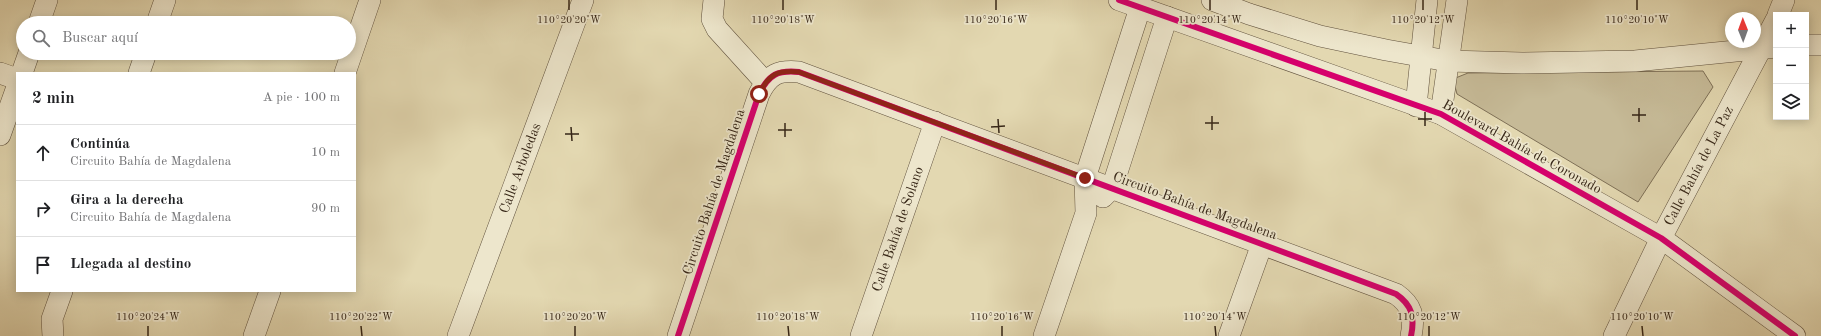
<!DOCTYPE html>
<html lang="es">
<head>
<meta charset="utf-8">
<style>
  :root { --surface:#fff; --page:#f2f2f2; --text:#202124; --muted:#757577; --line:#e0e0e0 }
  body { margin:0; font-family:"Old Standard TT",serif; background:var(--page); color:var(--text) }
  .controls { position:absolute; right:12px; top:12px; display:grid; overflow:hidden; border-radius:0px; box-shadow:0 2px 10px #0003 }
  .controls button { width:36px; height:36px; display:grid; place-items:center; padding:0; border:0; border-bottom:1px solid var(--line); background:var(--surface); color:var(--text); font:20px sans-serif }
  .compass { position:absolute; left:1725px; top:12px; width:36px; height:36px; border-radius:50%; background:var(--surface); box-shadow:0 2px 10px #0003; rotate:359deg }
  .stop { position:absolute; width:12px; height:12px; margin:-9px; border:3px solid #8f2418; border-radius:50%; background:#fff }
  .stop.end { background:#8f2418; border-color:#fff; box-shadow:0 1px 4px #0008 }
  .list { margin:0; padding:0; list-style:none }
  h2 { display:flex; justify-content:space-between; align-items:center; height:52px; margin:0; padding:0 16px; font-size:17px }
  h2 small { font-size:13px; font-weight:400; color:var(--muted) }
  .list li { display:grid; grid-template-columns:26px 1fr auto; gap:12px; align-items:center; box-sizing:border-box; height:56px; padding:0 16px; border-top:1px solid var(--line) }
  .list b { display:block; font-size:15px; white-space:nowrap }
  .list p { margin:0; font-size:13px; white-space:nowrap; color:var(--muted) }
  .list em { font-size:13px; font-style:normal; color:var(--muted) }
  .icon { flex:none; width:22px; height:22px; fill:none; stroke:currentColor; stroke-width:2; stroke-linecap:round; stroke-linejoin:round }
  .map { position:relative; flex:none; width:1821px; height:336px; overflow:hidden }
  .search { position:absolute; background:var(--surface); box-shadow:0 2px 10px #0003; left:16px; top:16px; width:340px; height:44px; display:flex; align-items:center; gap:10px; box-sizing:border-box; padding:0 14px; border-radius:22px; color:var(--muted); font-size:15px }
  .panel { position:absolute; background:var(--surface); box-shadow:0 2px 10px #0003; left:16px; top:72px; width:340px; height:220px; border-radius:0px }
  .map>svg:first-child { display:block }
  .green { fill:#c6ba97; stroke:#7e7057 }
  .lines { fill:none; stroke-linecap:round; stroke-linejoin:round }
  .street-casing { stroke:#61523e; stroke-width:22 }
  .street { stroke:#ede6cc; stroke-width:21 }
  .cycleway-casing { stroke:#ede6cc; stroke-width:8 }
  .cycleway { stroke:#d6006c; stroke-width:6 }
  .route { stroke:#8f2418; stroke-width:5 }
  .ticks { fill:none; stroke:#362617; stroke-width:1.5 }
  .labels { text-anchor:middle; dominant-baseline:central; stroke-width:3.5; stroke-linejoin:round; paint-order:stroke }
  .street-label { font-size:14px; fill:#362617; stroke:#ede6cc }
  .ticks-label { font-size:10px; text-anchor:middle; fill:#362617; stroke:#ede6cc; stroke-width:3.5; stroke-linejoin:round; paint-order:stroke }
</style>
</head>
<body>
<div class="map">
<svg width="1821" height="336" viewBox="0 0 1821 336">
  <rect width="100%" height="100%" fill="#e3d8b1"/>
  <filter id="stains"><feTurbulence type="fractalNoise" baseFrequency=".005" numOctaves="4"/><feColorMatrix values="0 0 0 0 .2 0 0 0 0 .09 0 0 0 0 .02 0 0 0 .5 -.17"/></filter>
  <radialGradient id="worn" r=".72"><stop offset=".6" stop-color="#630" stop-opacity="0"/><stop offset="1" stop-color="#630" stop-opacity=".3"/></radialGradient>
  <!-- green -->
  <path class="green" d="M 1703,71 L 1713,87 L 1638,202 L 1457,94 L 1453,79 L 1468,73 Z"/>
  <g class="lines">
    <!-- street casing -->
    <g class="street-casing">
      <g id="street">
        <path d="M 714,0 L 712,19 L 717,29 L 765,82"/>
        <path d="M 1119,0 L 1441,114 L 1661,238 L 1795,336"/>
        <path d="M 1212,0 L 1249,14 L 1320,36 L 1386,50 L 1448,61 L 1522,63 L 1635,61 L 1776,47"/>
        <path d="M 1778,15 L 1784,0"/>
        <path d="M 39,23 L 47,0"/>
        <path d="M 157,23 L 165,0"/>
        <path d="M 1806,45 L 1821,45"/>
        <path d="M 0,73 L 17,79"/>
        <path d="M 22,73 L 29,53"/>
        <path d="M 139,73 L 146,53"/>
        <path d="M 345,73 L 370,0"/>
        <path d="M 1416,106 L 1427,0"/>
        <path d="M 1441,114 L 1457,0"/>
        <path d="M 0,135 L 17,87"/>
        <path d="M 1103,197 L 1112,188 L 1167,17"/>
        <path d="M 53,336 L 52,319 L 62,291"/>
        <path d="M 254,336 L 270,291"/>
        <path id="s1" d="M 458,336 L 583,0"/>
        <path d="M 678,336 L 759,94 C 769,74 778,70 799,72 L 1396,294 C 1412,305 1415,317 1411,336"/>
        <path id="s2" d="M 861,336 L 935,122"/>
        <path d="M 1044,336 L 1086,213 L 1085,178 L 1140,8"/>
        <path d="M 1229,336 L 1262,244"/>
        <path id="s3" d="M 1614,336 L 1661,238 L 1776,20"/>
      </g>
    </g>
    <!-- street -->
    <use href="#street" class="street"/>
    <!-- cycleway casing -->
    <g class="cycleway-casing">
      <path id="cycleway" d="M 1119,0 L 1441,114 L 1661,238 L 1795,336
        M 678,336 L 759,94 C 769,74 778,70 799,72 L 1396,294 C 1412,305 1415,317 1411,336"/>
    </g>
    <!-- cycleway -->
    <use href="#cycleway" class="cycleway"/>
  </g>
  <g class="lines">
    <!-- route -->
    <path class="route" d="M 759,94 C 769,74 777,70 799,72 L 1085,178"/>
  </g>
  <!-- ticks -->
  <path class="ticks" d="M 569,0 L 569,10M 783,0 L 783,10M 996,0 L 996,10M 1210,0 L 1210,10M 1423,0 L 1423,10M 1637,0 L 1637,10M 1639,108 L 1639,122M 1425,112 L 1425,126M 1632,115 L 1646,115M 1212,116 L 1212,130M 998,119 L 999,133M 1418,119 L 1432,119M 785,123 L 785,137M 1205,123 L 1219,123M 571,127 L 572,141M 991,127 L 1005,126M 778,130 L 792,130M 565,134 L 579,134M 148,326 L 148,336M 361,326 L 362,336M 575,326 L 575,336M 788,326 L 789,336M 1002,326 L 1002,336M 1215,326 L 1216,336M 1429,326 L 1429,336M 1642,326 L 1643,336"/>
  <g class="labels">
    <!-- street labels -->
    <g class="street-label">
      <text transform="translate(1522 147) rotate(29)">Boulevard Bahía de Coronado</text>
      <text stroke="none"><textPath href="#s3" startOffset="190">Calle Bahía de La Paz</textPath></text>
      <text stroke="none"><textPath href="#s1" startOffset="179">Calle Arboledas</textPath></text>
      <text transform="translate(714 192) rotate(-72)">Circuito Bahía de Magdalena</text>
      <text transform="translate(1195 206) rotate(20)">Circuito Bahía de Magdalena</text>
      <text stroke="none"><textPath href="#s2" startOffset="113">Calle Bahía de Solano</textPath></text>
    </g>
  </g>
  <g class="ticks-label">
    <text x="569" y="23">110°20'20"W</text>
    <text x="783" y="23">110°20'18"W</text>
    <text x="996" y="23">110°20'16"W</text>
    <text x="1210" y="23">110°20'14"W</text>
    <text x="1423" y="23">110°20'12"W</text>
    <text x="1637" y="23">110°20'10"W</text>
    <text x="148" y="320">110°20'24"W</text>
    <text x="361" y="320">110°20'22"W</text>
    <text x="575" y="320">110°20'20"W</text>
    <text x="788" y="320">110°20'18"W</text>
    <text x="1002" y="320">110°20'16"W</text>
    <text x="1215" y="320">110°20'14"W</text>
    <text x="1429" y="320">110°20'12"W</text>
    <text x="1642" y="320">110°20'10"W</text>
  </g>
  <rect width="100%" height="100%" filter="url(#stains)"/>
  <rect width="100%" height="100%" fill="url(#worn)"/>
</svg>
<div class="controls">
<button>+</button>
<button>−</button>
<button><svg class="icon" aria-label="layers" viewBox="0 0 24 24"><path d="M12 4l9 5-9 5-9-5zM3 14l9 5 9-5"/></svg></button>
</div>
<svg class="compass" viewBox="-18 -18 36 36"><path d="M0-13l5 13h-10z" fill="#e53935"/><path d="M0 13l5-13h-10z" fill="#757577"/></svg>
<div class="stop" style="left:759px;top:94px"></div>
<div class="stop end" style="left:1085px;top:178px"></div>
<div class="search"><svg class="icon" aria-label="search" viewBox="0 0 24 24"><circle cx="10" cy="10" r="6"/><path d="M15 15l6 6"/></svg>Buscar aquí</div>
<section class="panel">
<h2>2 min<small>A pie · 100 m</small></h2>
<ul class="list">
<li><svg class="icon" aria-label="ahead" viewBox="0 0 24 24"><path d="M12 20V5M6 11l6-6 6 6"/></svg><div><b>Continúa</b><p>Circuito Bahía de Magdalena</p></div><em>10 m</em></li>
<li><svg class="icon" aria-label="right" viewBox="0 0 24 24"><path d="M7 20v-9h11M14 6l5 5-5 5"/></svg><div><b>Gira a la derecha</b><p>Circuito Bahía de Magdalena</p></div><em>90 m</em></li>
<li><svg class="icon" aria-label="arrive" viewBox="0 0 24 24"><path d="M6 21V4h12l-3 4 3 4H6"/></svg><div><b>Llegada al destino</b></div></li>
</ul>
</section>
</div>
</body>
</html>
